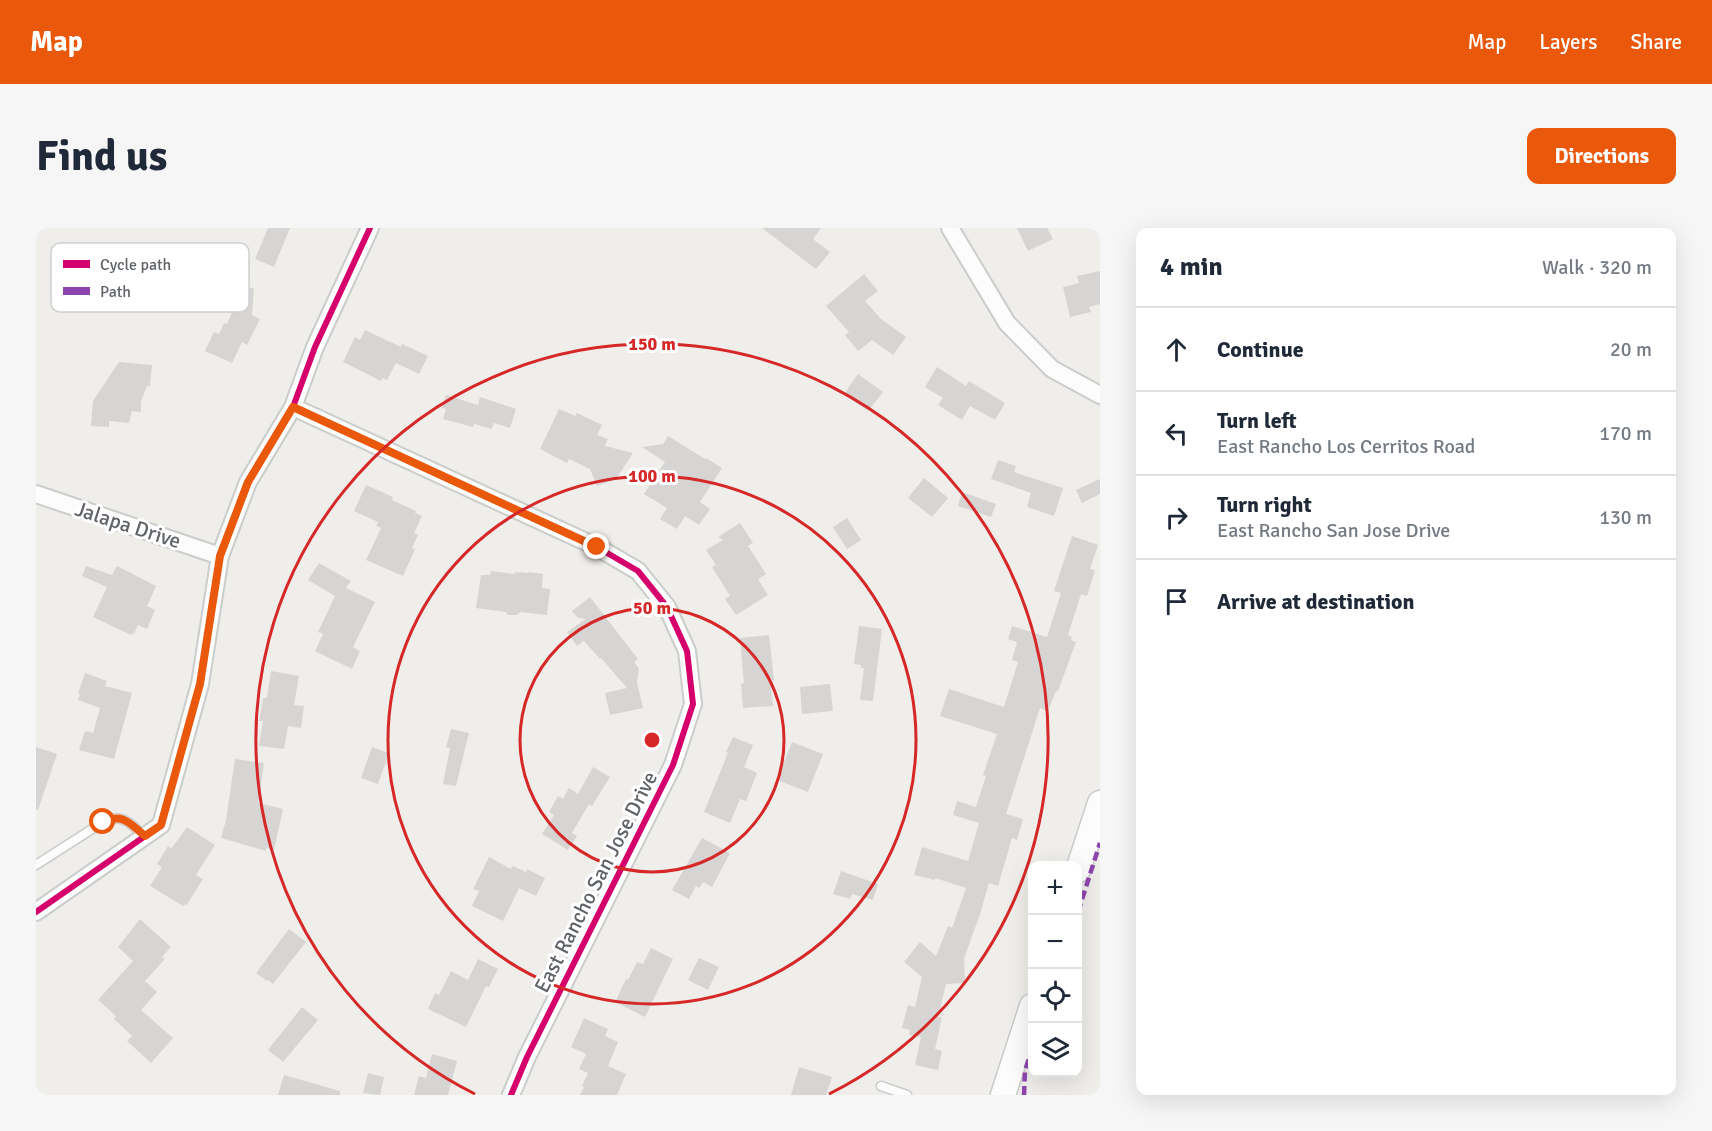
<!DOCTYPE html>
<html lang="en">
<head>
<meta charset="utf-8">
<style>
  :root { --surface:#fff; --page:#f6f6f7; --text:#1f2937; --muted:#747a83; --line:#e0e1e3; --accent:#ea580c }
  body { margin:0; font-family:Signika,sans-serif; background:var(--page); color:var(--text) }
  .controls { position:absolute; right:18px; bottom:18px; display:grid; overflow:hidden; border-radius:12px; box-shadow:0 6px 24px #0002 }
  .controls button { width:54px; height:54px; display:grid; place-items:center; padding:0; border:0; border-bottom:2px solid var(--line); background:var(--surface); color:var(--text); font:30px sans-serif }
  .stop { position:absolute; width:18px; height:18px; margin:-14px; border:4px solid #ea580c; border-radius:50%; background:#fff }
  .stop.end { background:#ea580c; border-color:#fff; box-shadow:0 2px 6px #0008 }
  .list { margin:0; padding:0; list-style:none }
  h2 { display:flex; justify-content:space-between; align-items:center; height:78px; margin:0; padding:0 24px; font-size:26px }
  h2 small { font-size:20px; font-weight:400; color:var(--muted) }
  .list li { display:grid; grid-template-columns:39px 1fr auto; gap:18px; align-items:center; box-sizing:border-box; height:84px; padding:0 24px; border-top:2px solid var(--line) }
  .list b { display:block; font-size:22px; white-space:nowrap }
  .list p { margin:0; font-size:20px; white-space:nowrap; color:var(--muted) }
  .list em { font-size:20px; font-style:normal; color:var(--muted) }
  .icon { flex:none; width:33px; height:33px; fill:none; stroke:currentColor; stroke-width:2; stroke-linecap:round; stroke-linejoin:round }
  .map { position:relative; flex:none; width:1064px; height:867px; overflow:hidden; border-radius:12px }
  header { display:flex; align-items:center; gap:36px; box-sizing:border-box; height:84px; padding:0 30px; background:var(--accent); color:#fff }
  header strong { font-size:28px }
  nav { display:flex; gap:33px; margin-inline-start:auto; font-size:21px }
  .intro { display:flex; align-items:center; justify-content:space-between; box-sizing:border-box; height:144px; padding:0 36px }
  h1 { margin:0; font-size:42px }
  .button { padding:15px 27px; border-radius:12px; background:var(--accent); color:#fff; font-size:21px; font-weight:700 }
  main { display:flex; gap:36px; padding:0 36px }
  aside { flex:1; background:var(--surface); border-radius:12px; box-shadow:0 6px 24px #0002 }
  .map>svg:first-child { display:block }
  .building { fill:#d6d5d3 }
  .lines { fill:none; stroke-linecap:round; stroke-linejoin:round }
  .lane-casing { stroke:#cbcccc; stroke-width:11 }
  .street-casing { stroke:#cbcccc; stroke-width:20 }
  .secondary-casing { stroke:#cacacb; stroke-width:27 }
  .lane { stroke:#fdfcfc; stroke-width:8 }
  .street { stroke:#fdfcfc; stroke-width:16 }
  .secondary { stroke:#fdfcfc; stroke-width:24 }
  .quiet { stroke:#8e44ad; stroke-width:4.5; stroke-dasharray:9 4.5; stroke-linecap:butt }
  .cycleway-casing { stroke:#fff; stroke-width:10 }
  .cycleway { stroke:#d6006c; stroke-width:6 }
  .route { stroke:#ea580c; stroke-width:8 }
  .ring { fill:none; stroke:#d62828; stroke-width:3 }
  .labels { text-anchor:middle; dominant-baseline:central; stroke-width:6; stroke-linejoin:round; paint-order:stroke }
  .street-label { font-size:21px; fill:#5f6368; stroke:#fff }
  .key { fill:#fff; stroke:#cfd0d2; stroke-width:1.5 }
  .key-label { font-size:16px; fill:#5f6368 }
  .centre { fill:#d62828; stroke:#fff; stroke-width:3 }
  .ring-label { font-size:18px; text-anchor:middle; font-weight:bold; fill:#d62828; stroke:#fff; stroke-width:6; stroke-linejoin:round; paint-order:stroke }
</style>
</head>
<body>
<header>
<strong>Map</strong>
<nav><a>Map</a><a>Layers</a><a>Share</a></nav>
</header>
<div class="intro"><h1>Find us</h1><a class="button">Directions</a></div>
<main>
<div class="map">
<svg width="1064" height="867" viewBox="0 0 1064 867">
  <rect width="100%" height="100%" fill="#efeeea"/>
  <!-- building -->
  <path class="building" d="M 232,0 L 254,0 L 238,39 L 219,31 Z
    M 726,0 L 785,0 L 777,11 L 794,24 L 780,41 Z
    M 981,0 L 1011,0 L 1017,11 L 992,23 Z
    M 1064,43 L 1064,76 L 1053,79 L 1055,84 L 1034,89 L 1027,59 L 1043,55 L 1041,48 Z
    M 828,46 L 842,63 L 829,73 L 845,91 L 870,109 L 857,127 L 836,112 L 822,123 L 809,107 L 813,104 L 790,78 Z
    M 199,58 L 218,60 L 216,87 L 224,91 L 211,117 L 206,114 L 196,135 L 169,123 L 178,104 L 183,106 L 188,95 L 191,96 L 197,82 Z
    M 329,102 L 365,119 L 366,116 L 392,128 L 383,146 L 360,135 L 351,152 L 346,150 L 345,153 L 307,134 L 319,109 L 324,112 Z
    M 83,134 L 116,137 L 114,158 L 111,158 L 105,173 L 105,184 L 96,183 L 93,195 L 73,193 L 73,199 L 55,198 L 57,173 Z
    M 901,139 L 930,158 L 933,153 L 969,175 L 959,192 L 934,178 L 926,192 L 902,177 L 907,170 L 889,159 Z
    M 822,146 L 847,164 L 832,183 L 808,166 Z
    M 410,167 L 442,177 L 444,169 L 480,181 L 474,200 L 458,195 L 456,201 L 438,196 L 437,199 L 407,191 L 410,181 L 406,180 Z
    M 523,181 L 539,188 L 541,185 L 566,197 L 561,207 L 572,211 L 569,218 L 597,225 L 580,251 L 561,258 L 554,241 L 533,231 L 531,235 L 504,221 Z
    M 632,208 L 669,231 L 670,230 L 686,240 L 664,274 L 674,281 L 663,297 L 649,288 L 641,301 L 624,291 L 631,280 L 608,266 L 629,234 L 606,219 L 627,216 Z
    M 962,232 L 980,238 L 978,244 L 1027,260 L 1018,288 L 991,279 L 995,265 L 955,251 Z
    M 888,250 L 912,270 L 896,289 L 872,270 Z
    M 1064,251 L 1064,266 L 1046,275 L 1040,262 Z
    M 330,257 L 357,269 L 356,272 L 380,283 L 379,285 L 386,288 L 378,305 L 382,307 L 376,320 L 379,321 L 367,348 L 330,332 L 345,300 L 340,298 L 342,294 L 318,283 Z
    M 926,264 L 960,276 L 955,289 L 922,278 Z
    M 811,290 L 825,312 L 811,321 L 797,299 Z
    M 704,295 L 717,315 L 712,318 L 730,346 L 722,351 L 732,367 L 700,387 L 689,371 L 694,368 L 676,339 L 680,337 L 670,322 L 687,312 L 682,309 Z
    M 1036,308 L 1062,317 L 1054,341 L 1059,342 L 1051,368 L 1045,366 L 1032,407 L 1036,409 L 1035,412 L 1040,414 L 1022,463 L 1020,463 L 1012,483 L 1004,480 L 980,555 L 970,586 L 987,591 L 981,612 L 976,610 L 962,658 L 953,655 L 944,686 L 928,731 L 929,755 L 910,756 L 902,789 L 906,789 L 899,821 L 906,823 L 902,842 L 879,837 L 885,809 L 873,807 L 874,802 L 866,800 L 872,777 L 879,779 L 886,749 L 868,734 L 884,714 L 900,728 L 912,698 L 916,700 L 930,660 L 899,650 L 899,652 L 878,647 L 886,619 L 932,633 L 943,595 L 917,587 L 921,573 L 940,579 L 950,548 L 947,547 L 961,506 L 904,488 L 913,461 L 968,479 L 982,434 L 976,432 L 981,414 L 972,411 L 976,398 L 1011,409 L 1025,365 L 1018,363 Z
    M 283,335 L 315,353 L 310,360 L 339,374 L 317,419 L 324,423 L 316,441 L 279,423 L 287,406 L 282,404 L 299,368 L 272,352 Z
    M 50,338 L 76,347 L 81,338 L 120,358 L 111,378 L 119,382 L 111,401 L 102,397 L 98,406 L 96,405 L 95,407 L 57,389 L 71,359 L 46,348 Z
    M 455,343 L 479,346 L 479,344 L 492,345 L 493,344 L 507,346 L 506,360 L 514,361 L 511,387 L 484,384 L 481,387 L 472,387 L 470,384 L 440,380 L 445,347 L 454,347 Z
    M 554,369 L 602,431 L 598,434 L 603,441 L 601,455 L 607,480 L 574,487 L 569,465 L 591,460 L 565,430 L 564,431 L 548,413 L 541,418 L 531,404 L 550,391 L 542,390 L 536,383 Z
    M 823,398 L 846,401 L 837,473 L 824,472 L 828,440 L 825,440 L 825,437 L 818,436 Z
    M 733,407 L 738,452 L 734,453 L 737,478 L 707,480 L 705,456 L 708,455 L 704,410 Z
    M 235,443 L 263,448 L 258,477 L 268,478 L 265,500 L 252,498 L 248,521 L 223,518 L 227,493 L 223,493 L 227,470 L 231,470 Z
    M 49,445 L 71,453 L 69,458 L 96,465 L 78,531 L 43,522 L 49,503 L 57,505 L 64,480 L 42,472 L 44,466 L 42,466 Z
    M 794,456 L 797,483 L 766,486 L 764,459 Z
    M 415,501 L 433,505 L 420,558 L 407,556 L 414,520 L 410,519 Z
    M 697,509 L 717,517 L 708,539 L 721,545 L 710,573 L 704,571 L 694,595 L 668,584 L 692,525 L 690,524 Z
    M 756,514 L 787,526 L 772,564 L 741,552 Z
    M 0,519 L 21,526 L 2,582 L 0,581 Z
    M 336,519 L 353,525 L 342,556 L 325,550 Z
    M 199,531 L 228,535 L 222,575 L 247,581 L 238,622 L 230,620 L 230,623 L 185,610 L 190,592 Z
    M 557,539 L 574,549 L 556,578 L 553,576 L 536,605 L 541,608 L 532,622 L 506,606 L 518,587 L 513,584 L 522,568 L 527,571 L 533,560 L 542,566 Z
    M 151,599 L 179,617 L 160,647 L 167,651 L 150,678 L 149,676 L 147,678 L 114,658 L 126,639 L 121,636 L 132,618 L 135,621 Z
    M 666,610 L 694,625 L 676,659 L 667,654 L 663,660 L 660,658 L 653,671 L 636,662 Z
    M 453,629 L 475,641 L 477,638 L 490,644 L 491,641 L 509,650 L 500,668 L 483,660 L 467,693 L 436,678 L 443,663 L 437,661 Z
    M 805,643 L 842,656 L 837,672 L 816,666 L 814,671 L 797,666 Z
    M 104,691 L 135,719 L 126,729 L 129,731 L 109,753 L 121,764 L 105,782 L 137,810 L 115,835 L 91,813 L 96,808 L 78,791 L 80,788 L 62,772 L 97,733 L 82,719 Z
    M 253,701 L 270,714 L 237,756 L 232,752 L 231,753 L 220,745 Z
    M 615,720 L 637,731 L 609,789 L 579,774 L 590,751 L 592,752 L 601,734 L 607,736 Z
    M 663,730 L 683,739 L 672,762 L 652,752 Z
    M 442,731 L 462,741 L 453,759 L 450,758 L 430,799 L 392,781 L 399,765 L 403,767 L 415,743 L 432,752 Z
    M 266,779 L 282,792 L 247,834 L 232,822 Z
    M 548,790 L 572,801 L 569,808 L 582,814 L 572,838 L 590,846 L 581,867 L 544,867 L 548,859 L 546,858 L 552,845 L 543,841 L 550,826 L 535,819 Z
    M 396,826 L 421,833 L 412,867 L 378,867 L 383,848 L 390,850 Z
    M 763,839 L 796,849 L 790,867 L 755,867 Z
    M 332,845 L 348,849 L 344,867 L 327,865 Z
    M 248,847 L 304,863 L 304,867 L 242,867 Z"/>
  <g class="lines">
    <!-- lane casing -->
    <g class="lane-casing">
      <path id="lane" d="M 0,637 L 67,594 C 88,585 93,595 109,608
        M 845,858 L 871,867"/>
    </g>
    <!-- street casing -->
    <g class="street-casing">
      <path id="street" d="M 914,0 L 971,95 L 1016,141 L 1064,167
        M 257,179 L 561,319 L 602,343 L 631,379 L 651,423 L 657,476 L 637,537 L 491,829 L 475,867
        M 0,266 L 184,328
        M 0,684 L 125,597 L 164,456 L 184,328 L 212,254 L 257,179 L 279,119 L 334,0"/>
    </g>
    <!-- secondary casing -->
    <g class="secondary-casing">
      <path id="secondary" d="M 1042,642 L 1064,575
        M 967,867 L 996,778"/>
    </g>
    <!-- lane -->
    <use href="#lane" class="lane"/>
    <!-- street -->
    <use href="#street" class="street"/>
    <!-- secondary -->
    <use href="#secondary" class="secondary"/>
    <!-- quiet -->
    <path class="quiet" d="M 1042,684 L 1064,615
      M 988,867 L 989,843 L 996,820"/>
    <!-- cycleway casing -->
    <g class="cycleway-casing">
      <path id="cycleway" d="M 257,179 L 561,319 L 602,343 L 631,379 L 651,423 L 657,476 L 637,537 L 491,829 L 475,867
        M 0,684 L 125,597 L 164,456 L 184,328 L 212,254 L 257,179 L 279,119 L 334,0"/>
    </g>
    <!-- cycleway -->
    <use href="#cycleway" class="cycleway"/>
  </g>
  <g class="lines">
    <!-- route -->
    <path class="route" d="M 67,594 C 88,585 93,595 109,608 L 125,597 L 164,456 L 184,328 L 212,254 L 257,179 L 561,319"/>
  </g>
  <!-- distance rings -->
  <g class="ring">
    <circle cx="616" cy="512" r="132"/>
    <circle cx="616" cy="512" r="264"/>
    <path d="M439 866A396 396 0 1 1 793 866"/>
  </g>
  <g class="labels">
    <!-- street labels -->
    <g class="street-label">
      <text transform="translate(92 297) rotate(18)">Jalapa Drive</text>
      <text transform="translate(560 654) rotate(-63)">East Rancho San Jose Drive</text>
    </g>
  </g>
  <!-- legend -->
  <rect x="15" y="15" width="198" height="69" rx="9" class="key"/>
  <rect x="27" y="32" width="27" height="8" fill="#d6006c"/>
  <rect x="27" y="59" width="27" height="8" fill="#8e44ad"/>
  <g class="key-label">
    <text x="64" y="42">Cycle path</text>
    <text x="64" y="69">Path</text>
  </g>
  <circle cx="616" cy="512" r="9" class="centre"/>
  <g class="ring-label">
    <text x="616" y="122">150 m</text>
    <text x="616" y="254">100 m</text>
    <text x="616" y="386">50 m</text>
  </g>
</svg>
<div class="controls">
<button>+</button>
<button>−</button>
<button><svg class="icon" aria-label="locate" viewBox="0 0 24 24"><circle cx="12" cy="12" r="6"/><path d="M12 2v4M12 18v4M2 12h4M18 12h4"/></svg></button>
<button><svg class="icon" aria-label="layers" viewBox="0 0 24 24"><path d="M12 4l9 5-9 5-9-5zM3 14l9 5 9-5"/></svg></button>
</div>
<div class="stop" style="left:67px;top:594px"></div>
<div class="stop end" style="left:561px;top:319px"></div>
</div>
<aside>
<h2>4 min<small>Walk · 320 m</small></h2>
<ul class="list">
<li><svg class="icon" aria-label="ahead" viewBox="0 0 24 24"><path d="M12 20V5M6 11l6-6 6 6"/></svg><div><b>Continue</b></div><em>20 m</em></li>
<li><svg class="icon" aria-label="left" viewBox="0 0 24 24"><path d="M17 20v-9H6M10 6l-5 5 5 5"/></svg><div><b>Turn left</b><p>East Rancho Los Cerritos Road</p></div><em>170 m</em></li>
<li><svg class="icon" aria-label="right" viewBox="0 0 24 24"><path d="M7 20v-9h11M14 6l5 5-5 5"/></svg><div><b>Turn right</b><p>East Rancho San Jose Drive</p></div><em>130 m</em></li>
<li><svg class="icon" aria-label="arrive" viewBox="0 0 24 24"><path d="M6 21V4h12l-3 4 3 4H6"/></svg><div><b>Arrive at destination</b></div></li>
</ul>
</aside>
</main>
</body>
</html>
